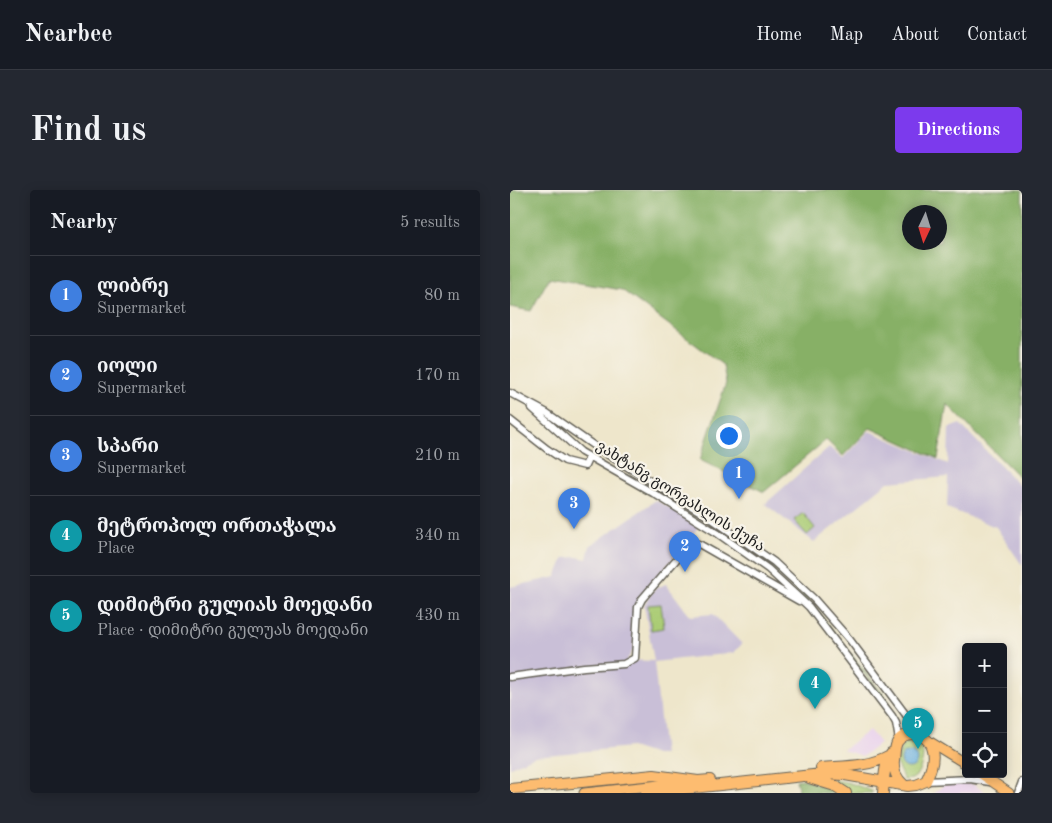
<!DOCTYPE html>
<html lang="en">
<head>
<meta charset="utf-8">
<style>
  :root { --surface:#171b24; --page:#242831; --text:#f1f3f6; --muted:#9ea1a6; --line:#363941; --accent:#7c3aed }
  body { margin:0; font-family:"Old Standard TT","Noto Serif Georgian",serif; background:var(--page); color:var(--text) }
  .controls { position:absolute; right:15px; bottom:15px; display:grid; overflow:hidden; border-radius:5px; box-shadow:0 2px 12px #0003 }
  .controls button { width:45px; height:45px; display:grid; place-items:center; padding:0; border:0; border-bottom:1px solid var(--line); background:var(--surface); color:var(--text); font:25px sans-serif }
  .compass { position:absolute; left:392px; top:15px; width:45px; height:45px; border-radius:50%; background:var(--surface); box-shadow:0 2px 12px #0003; rotate:184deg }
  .you { position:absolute; left:218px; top:245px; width:18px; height:18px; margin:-12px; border:4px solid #fff; border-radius:50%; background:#1a73e8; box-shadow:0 0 0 8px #1a73e833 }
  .badge { display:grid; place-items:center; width:32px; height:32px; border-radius:50%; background:var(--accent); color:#fff; font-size:16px; font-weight:700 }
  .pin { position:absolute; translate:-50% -41px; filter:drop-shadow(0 1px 2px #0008) }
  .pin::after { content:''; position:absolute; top:26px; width:18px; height:15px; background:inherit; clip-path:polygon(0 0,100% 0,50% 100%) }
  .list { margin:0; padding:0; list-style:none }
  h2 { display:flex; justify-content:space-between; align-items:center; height:65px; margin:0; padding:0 20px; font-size:21px }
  h2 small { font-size:16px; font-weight:400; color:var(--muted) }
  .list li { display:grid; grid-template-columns:32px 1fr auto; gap:15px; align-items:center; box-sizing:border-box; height:80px; padding:0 20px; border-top:1px solid var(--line) }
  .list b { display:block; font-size:19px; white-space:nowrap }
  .list p { margin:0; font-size:16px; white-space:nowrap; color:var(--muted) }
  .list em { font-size:16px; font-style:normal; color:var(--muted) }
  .icon { flex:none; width:28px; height:28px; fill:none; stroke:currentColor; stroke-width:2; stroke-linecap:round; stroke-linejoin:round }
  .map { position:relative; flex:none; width:512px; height:603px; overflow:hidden; border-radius:5px }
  header { display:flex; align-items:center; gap:30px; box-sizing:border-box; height:70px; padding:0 25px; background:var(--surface); border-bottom:1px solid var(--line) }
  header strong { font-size:24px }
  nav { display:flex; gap:28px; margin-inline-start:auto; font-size:18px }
  .intro { display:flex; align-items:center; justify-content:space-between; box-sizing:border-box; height:120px; padding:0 30px }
  h1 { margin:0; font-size:35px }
  .button { padding:12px 22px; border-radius:5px; background:var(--accent); color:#fff; font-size:18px; font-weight:700 }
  main { display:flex; gap:30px; padding:0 30px }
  aside { flex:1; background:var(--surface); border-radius:5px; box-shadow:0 2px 12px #0003 }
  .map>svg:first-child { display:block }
  .built { fill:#e9d1ed }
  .industrial { fill:#c9bfd7 }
  .green { fill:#aacc74; stroke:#637448 }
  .forest { fill:#87b066; stroke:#526641; fill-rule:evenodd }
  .water { fill:#66aedd; stroke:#41657c }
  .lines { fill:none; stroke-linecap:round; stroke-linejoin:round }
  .minor-casing { stroke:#666359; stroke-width:9 }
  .major-casing { stroke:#666359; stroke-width:11 }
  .highway-casing { stroke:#666359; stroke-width:12 }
  .minor { stroke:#fff; stroke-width:6 }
  .major { stroke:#fdbc70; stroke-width:9 }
  .highway { stroke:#fdbc70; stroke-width:10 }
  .labels { text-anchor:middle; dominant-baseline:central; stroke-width:4.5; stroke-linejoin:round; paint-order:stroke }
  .street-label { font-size:15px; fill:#1c1c1c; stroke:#f7f3e8 }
</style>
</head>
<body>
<header>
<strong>Nearbee</strong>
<nav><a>Home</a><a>Map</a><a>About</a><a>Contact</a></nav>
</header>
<div class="intro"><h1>Find us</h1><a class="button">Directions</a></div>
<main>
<aside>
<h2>Nearby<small>5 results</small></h2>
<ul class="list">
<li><span class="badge" style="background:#3f7fe0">1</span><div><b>ლიბრე</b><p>Supermarket</p></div><em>80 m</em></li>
<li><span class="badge" style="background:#3f7fe0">2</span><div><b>იოლი</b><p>Supermarket</p></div><em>170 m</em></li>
<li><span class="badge" style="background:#3f7fe0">3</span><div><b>სპარი</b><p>Supermarket</p></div><em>210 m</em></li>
<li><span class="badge" style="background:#0f9aa8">4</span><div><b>მეტროპოლ ორთაჭალა</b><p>Place</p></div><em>340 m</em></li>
<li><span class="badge" style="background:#0f9aa8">5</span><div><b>დიმიტრი გულიას მოედანი</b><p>Place · დიმიტრი გულუას მოედანი</p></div><em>430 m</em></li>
</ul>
</aside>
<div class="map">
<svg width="512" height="603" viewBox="0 0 512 603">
  <rect width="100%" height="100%" fill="#f7f3e8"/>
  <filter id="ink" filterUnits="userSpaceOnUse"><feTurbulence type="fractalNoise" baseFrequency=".02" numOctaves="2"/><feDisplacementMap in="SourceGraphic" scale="10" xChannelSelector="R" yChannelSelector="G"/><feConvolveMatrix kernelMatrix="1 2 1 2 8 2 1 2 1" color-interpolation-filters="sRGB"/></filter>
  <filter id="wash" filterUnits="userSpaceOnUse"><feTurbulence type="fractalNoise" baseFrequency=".0096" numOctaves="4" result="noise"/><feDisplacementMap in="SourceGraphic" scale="20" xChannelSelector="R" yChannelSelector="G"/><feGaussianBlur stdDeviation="1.12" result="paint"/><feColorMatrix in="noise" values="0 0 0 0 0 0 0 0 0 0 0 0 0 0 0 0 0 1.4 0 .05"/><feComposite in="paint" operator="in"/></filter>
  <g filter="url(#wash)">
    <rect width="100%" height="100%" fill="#eee6cb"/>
    <!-- built -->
    <path class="built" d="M 359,540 L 370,553 L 353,566 L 333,560 Z
      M 448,591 L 463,594 L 476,603 L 424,603 L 434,595 Z"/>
    <!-- industrial -->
    <path class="industrial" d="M 450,234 L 512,298 L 512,375 L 486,337 L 437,318 L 438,287 L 378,292 L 304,352 L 255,314 L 319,257 L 333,268 L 359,241 L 438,274 L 439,238 Z
      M 146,310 L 190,335 L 128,412 L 123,460 L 117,470 L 144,471 L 134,415 L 144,399 L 156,394 L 180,426 L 203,424 L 232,454 L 223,463 L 144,472 L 154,565 L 146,565 L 121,557 L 25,566 L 0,577 L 0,397 L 46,387 L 54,368 L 67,367 L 77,369 L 80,356 Z"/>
    <!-- green -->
    <path class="green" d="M 293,323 L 305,338 L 297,345 L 284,330 Z
      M 151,414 L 154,438 L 141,440 L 138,415 Z
      M 399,551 C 420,552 413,575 406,586 L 402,589 L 394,590 L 386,573 L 392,556 Z
      M 320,589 L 340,593 L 362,601 L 362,603 L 342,603 Z"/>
    <!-- forest -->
    <path class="forest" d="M 0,0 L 512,0 L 512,290 L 437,214 L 428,269 L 360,238 L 333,266 L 316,250 L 254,302 L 190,270 L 216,193 L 213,175 L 112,100 L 39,88 L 21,121 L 0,117 ZM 430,22 L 430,52 L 400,52 L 400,22 Z
      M 215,342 L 262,375 L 299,410 L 379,512 L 377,513 L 300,414 L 260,375 L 214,343 Z
      M 293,589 L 319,598 L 328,603 L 286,603 L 288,598 L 286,590 Z"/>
    <!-- water -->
    <path class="water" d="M391 570a8 8 0 1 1 16 0a8 8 0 1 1-16 0Z"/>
  </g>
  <g filter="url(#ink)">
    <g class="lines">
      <!-- minor casing -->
      <g class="minor-casing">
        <path id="minor" d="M 0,203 L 37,223 L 90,260 L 202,329 L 264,372 L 304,409 L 340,450 L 411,545
          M 22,218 L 71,262 L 143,303 L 207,343 L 258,379 L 299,417 L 382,526 L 386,533 L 389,550
          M 0,230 L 37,259 L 55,271 L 75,276 L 79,267
          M 0,487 L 74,477 L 114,474 L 125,468 L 128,417 L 132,409 L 177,357 L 189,354 L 289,411
          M 416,591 L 460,589 L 480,592
          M 508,603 L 512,592"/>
      </g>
      <!-- major casing -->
      <g class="major-casing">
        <path id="major" d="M 417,550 L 456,574
          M 471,584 L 499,603
          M 74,603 L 178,592"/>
      </g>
      <!-- highway casing -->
      <g class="highway-casing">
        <path id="highway" d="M 311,578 C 335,576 358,577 378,566
          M 299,588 L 325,596 L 336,603
          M 0,599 L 144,585 L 188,591 L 200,590
          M 136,603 L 312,584 L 335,585 L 398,596 L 406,595 L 416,591 C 421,581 425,567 421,556 C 416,543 396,540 388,551 C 384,556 385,565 384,570 C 383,581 386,588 394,595
          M 373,603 C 374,591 374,573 381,563"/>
      </g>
      <!-- minor -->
      <use href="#minor" class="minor"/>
      <!-- major -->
      <use href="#major" class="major"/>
      <!-- highway -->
      <use href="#highway" class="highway"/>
    </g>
  </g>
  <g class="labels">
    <!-- street labels -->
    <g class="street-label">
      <text transform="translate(170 307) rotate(32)">ვახტანგ გორგასლის ქუჩა</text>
    </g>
  </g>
</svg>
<div class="controls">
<button>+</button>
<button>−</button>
<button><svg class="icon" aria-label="locate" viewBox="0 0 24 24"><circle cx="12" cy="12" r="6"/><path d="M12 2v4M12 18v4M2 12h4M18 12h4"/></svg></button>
</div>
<svg class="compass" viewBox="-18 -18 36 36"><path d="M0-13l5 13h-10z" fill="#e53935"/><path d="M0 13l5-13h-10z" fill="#9ea1a6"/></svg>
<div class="you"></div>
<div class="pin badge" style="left:229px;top:309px;background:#3f7fe0">1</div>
<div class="pin badge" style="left:175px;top:382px;background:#3f7fe0">2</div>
<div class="pin badge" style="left:64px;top:339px;background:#3f7fe0">3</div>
<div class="pin badge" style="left:305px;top:519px;background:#0f9aa8">4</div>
<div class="pin badge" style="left:408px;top:559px;background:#0f9aa8">5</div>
</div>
</main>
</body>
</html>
